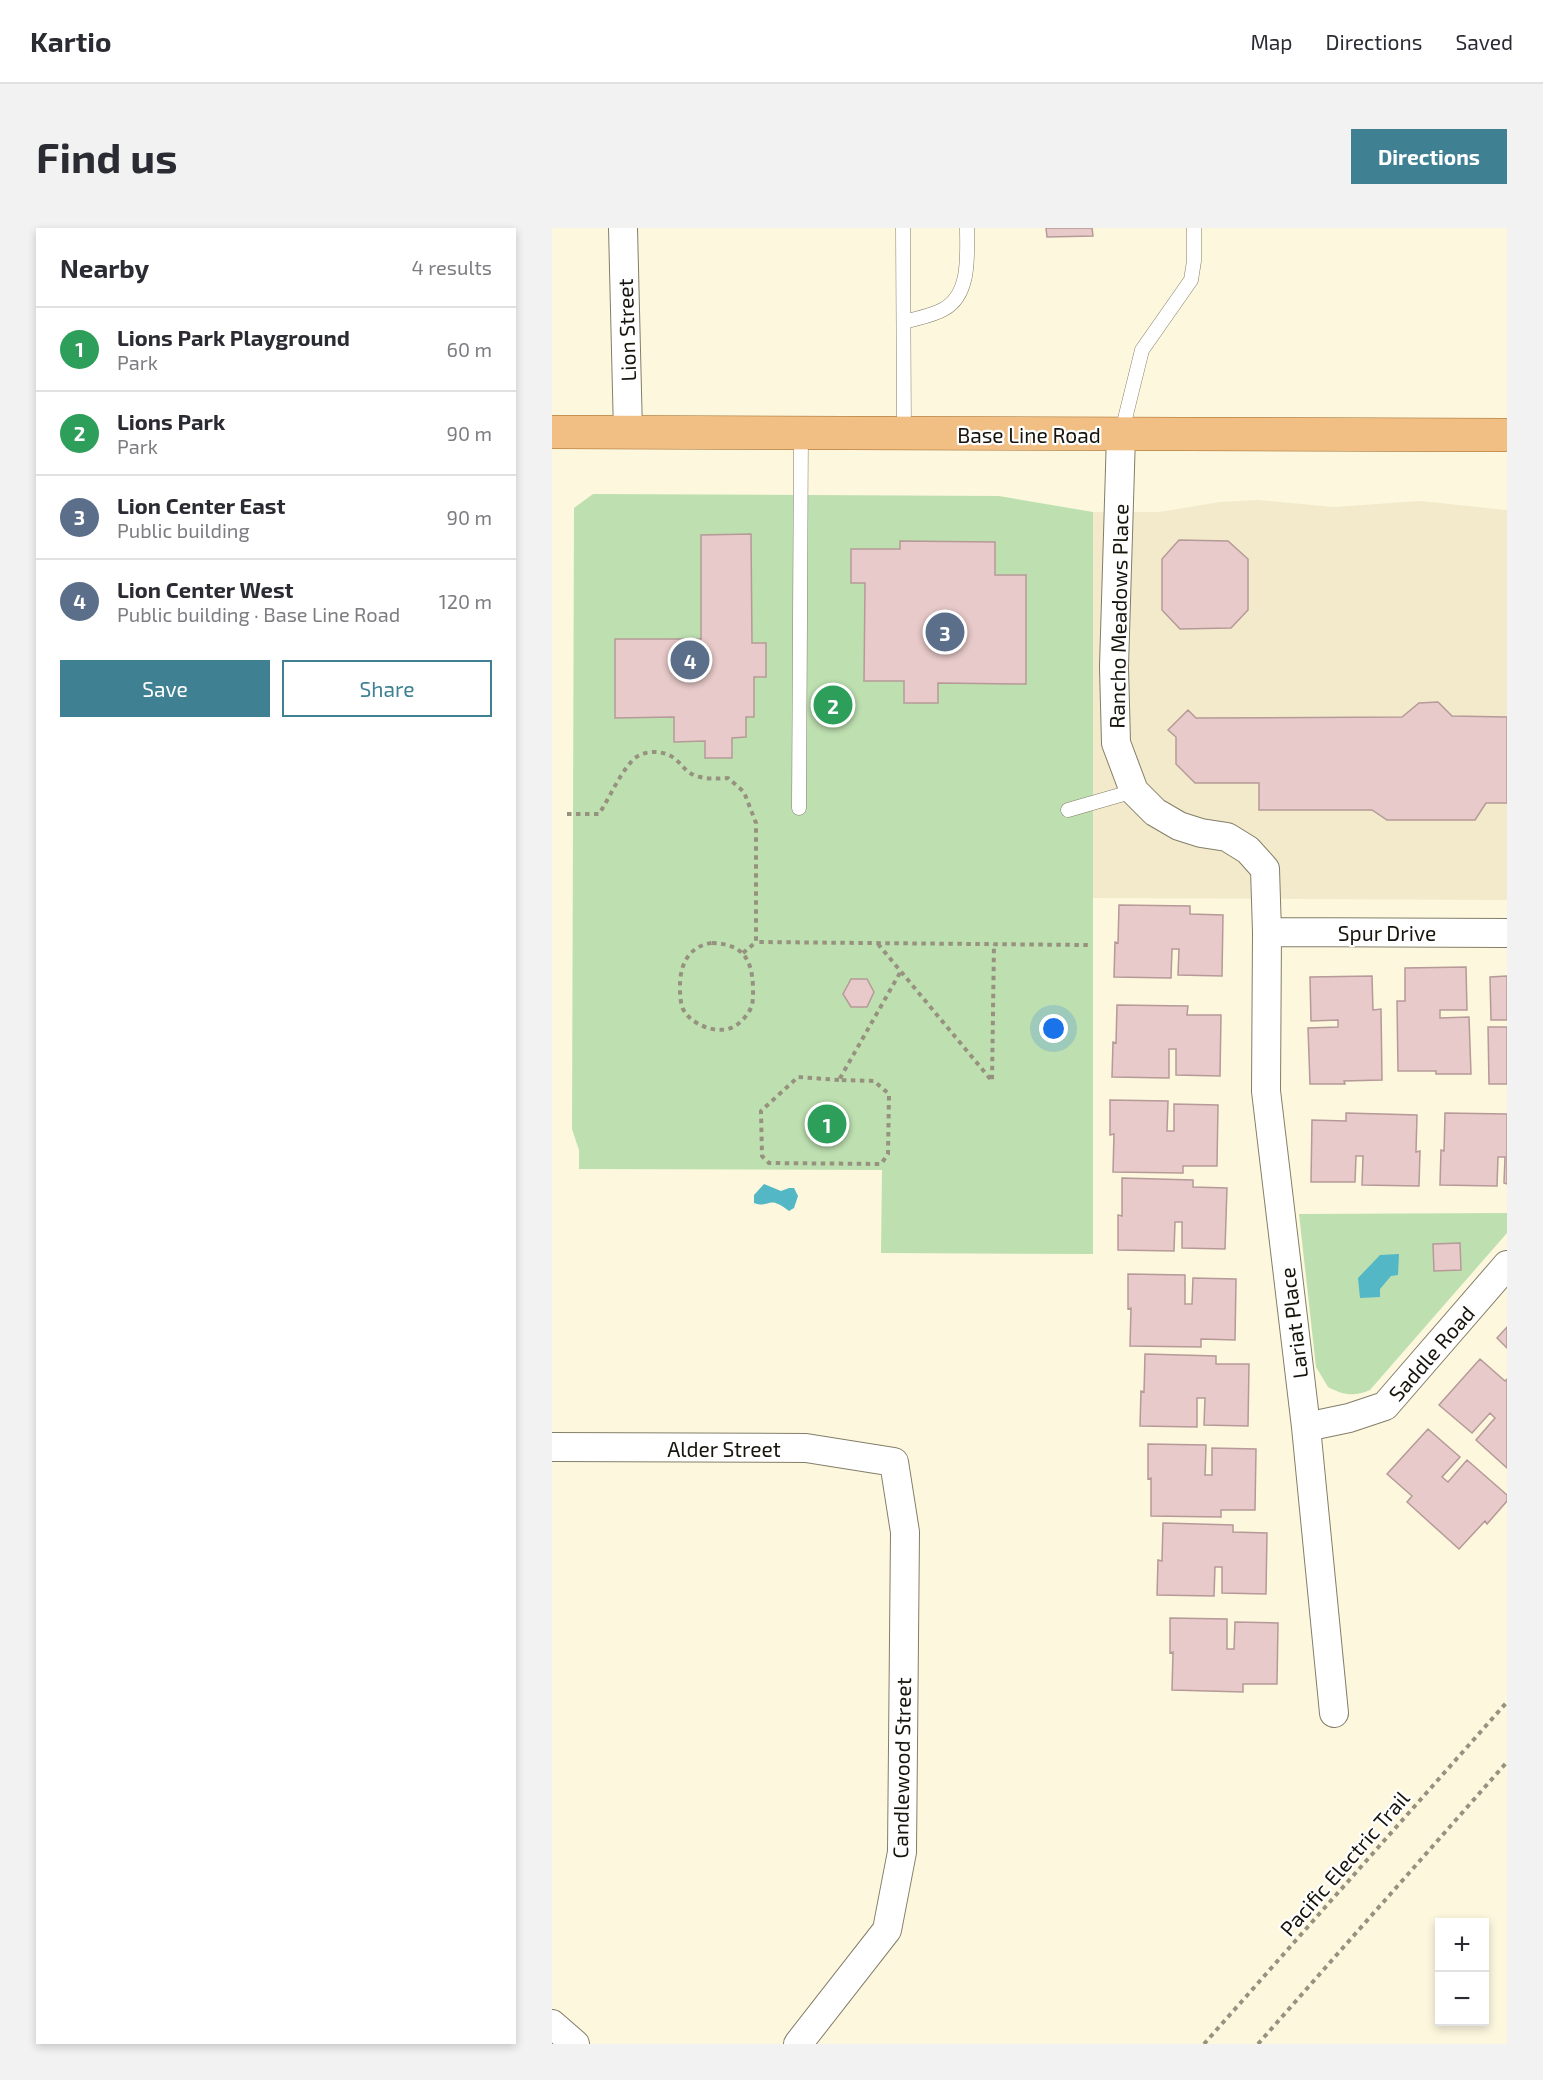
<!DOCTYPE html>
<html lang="en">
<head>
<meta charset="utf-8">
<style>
  :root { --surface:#fff; --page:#f2f2f3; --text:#2b2b33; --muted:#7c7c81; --line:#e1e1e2; --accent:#3f8192 }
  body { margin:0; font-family:"Exo 2",sans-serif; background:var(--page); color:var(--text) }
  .controls { position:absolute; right:18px; bottom:18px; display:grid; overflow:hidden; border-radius:0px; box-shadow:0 3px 9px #0003 }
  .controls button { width:54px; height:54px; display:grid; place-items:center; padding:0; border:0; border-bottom:2px solid var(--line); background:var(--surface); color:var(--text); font:30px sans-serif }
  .you { position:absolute; left:502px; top:801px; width:21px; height:21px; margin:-15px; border:4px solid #fff; border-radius:50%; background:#1a73e8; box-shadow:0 0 0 9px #1a73e833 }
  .badge { display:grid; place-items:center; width:39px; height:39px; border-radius:50%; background:var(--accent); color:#fff; font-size:20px; font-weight:700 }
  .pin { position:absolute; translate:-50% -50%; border:3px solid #fff; box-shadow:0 2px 6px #0006 }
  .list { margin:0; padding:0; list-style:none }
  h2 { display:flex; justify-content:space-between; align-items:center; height:78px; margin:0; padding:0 24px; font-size:26px }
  h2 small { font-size:20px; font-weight:400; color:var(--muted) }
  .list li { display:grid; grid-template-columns:39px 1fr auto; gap:18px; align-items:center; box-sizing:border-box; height:84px; padding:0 24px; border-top:2px solid var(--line) }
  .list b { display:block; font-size:22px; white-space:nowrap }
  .list p { margin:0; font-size:20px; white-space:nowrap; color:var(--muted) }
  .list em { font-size:20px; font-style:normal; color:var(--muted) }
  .actions { display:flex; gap:12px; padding:18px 24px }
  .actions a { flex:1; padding:14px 0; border:2px solid var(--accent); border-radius:0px; text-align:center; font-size:21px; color:var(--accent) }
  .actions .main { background:var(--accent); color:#fff }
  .map { position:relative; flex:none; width:955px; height:1816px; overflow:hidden; border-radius:0px }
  header { display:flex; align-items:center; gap:36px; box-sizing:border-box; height:84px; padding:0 30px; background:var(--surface); border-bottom:2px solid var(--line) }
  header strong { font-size:28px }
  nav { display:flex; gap:33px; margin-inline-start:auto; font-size:21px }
  .intro { display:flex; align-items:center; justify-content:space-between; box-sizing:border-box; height:144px; padding:0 36px }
  h1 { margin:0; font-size:42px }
  .button { padding:15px 27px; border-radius:0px; background:var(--accent); color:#fff; font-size:21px; font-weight:700 }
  main { display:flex; gap:36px; padding:0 36px }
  aside { flex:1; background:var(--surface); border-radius:0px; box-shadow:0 3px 9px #0003 }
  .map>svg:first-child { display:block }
  .built { fill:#f2eacb }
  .green { fill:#bee0b0 }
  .water { fill:#53b7c5 }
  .building { fill:#e7cac9; stroke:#b59a98; stroke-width:1.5 }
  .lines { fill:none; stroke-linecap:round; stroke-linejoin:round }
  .service-casing { stroke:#837e68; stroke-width:15 }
  .minor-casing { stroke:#837e68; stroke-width:30 }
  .primary-casing { stroke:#9e6724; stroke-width:34 }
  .path { stroke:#979280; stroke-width:4; stroke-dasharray:4.5 4.5; stroke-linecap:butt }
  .service { stroke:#fff; stroke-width:14 }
  .minor { stroke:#fff; stroke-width:28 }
  .primary { stroke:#f1be83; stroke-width:33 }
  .labels { text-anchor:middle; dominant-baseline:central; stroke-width:4.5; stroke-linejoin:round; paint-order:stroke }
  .street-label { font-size:21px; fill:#16140b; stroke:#fff }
</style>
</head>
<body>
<header>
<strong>Kartio</strong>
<nav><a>Map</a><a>Directions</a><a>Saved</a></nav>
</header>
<div class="intro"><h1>Find us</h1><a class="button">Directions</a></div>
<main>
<aside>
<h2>Nearby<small>4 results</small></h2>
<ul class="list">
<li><span class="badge" style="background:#2e9e5b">1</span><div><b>Lions Park Playground</b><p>Park</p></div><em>60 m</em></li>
<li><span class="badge" style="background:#2e9e5b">2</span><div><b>Lions Park</b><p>Park</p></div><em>90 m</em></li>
<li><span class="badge" style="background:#5c6f8a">3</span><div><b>Lion Center East</b><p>Public building</p></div><em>90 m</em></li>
<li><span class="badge" style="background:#5c6f8a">4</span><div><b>Lion Center West</b><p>Public building · Base Line Road</p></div><em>120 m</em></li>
</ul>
<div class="actions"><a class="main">Save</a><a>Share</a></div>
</aside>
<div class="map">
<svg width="955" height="1816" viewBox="0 0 955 1816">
  <rect width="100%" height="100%" fill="#fdf7de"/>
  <!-- built -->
  <path class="built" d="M 706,272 L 781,279 L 868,273 L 955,282 L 955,672 L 541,670 L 541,284 L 607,284 L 668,274 Z"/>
  <!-- green -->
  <path class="green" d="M 41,266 L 447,268 L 541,284 L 541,1026 L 329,1025 L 330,942 L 27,941 L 27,922 L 20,901 L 22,280 Z
    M 955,985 L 955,1005 L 818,1162 C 802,1169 791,1167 776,1159 L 764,1139 L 747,986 Z"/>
  <!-- water -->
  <path class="water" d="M 212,956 L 229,963 L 237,960 L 242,960 L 246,968 L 242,980 L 237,983 C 215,966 219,981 202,975 L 202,967 Z
    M 847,1026 L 846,1047 L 839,1048 L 828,1061 L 828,1069 L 808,1070 L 806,1050 L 828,1027 Z"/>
  <!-- building -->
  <path class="building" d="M 494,0 L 540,0 L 541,8 L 495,9 Z
    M 199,306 L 200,415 L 214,415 L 214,449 L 202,449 L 202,489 L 194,489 L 194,509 L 180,510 L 180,530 L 153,530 L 153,513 L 122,514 L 122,489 L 63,490 L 63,411 L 149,411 L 149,307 Z
    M 627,312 L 676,313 L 696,331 L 696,382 L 679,400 L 628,401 L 610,382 L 610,331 Z
    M 348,313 L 443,314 L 443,347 L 474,347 L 474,456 L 386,455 L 386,475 L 352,475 L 352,453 L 312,453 L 313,355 L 299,355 L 299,321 L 348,321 Z
    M 886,474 L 900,488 L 955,489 L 955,575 L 934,575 L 923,592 L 835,592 L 820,582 L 707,582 L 707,555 L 643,555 L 624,536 L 624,509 L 616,502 L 636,482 L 644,490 L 850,489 L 867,475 Z
    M 567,677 L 638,678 L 638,686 L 671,687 L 670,748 L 626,747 L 627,721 L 620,721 L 619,750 L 562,749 L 563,714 L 566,715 Z
    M 914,739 L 915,782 L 888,782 L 888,790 L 917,789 L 919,846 L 884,846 L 884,843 L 846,843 L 845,773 L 853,773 L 853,740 Z
    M 820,748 L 821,782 L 829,781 L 830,852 L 792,853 L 793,856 L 758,856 L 756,800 L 786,799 L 786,792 L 759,793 L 758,749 Z
    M 955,748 L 955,792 L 939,792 L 938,749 Z
    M 299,751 L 315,751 L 322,764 L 315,779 L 299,779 L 291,766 Z
    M 565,777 L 636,778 L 635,787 L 669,787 L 668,848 L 624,847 L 624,821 L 617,821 L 617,850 L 560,849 L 561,814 L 564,815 Z
    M 936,799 L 955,799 L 955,856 L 937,856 Z
    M 558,872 L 616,873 L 615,903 L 622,903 L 622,876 L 666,877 L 665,938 L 631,938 L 631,945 L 561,944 L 562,906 L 558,907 Z
    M 794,885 L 865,887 L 864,924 L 868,923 L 867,958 L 810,957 L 811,928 L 804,928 L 803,954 L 759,954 L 760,892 L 794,893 Z
    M 893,885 L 955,886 L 955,956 L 952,955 L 953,929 L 946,929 L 945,958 L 888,957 L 889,922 L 892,923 Z
    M 570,950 L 641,952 L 641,959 L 675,960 L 673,1021 L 630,1020 L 630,994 L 623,994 L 622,1023 L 566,1022 L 566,987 L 570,988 Z
    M 908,1015 L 909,1042 L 882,1043 L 881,1016 Z
    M 576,1046 L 633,1047 L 633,1076 L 640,1076 L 641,1050 L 684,1051 L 683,1112 L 649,1111 L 649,1119 L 578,1118 L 579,1080 L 576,1081 Z
    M 955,1099 L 955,1120 L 945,1110 Z
    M 593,1126 L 664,1128 L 664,1136 L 697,1136 L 696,1198 L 652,1197 L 653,1170 L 645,1170 L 645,1199 L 588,1198 L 589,1163 L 592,1164 Z
    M 928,1131 L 953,1153 L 955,1151 L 955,1240 L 924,1212 L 943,1190 L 938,1185 L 920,1205 L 887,1177 Z
    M 876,1201 L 908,1229 L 890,1249 L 896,1254 L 915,1232 L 955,1267 L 955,1273 L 935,1296 L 933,1293 L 907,1321 L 855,1274 L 860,1268 L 835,1246 Z
    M 596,1216 L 654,1217 L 653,1247 L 660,1247 L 660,1220 L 704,1221 L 703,1282 L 669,1282 L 669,1289 L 599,1288 L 599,1250 L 596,1251 Z
    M 611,1295 L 681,1297 L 681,1304 L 715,1305 L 714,1366 L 670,1365 L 670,1339 L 663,1339 L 662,1368 L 605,1367 L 606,1332 L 610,1333 Z
    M 618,1390 L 675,1391 L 675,1421 L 682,1421 L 683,1394 L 726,1395 L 725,1456 L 691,1456 L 691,1464 L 620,1462 L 621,1424 L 618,1425 Z"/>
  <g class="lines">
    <!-- service casing -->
    <g class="service-casing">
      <path id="service" d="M 351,0 L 352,205
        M 352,94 C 365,90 380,88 392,81 C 419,66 415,26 415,0
        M 569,207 L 590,122 L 639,52 L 642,33 L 642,0
        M 247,580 L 249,205
        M 516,582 L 582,563"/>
    </g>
    <!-- minor casing -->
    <g class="minor-casing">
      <path id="minor" d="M 71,0 L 76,204
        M 569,207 L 562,439 L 564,515 L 582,563 L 603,584 L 627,598 L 649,605 L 675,609 L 696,622 L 713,641 L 715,704 L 714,863 L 754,1199 L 782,1485
        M 715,704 L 955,705
        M 754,1199 L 797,1190 L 833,1178 L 955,1037
        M 0,1219 L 254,1220 L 342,1234 L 353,1304 L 350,1624 L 335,1702 L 246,1816
        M 0,1796 L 23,1816"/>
    </g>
    <!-- primary casing -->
    <g class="primary-casing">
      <path id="primary" d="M 0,204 L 955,207"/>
    </g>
    <!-- path -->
    <path class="path" d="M 15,586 L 47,586 C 58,569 66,549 79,534 C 88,522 110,521 122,530 C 130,536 133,544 144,548 C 154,551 165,551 176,550 L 192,564 L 204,595 L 204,714 L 536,717
      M 160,715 C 190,716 200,730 201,759 C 201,768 202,777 196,785 C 193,790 188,795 183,798 C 167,808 139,797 131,781 C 128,773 128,766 128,758 C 128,736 137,718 160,715 Z
      M 326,716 L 440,853 L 442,716
      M 191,725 L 204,714
      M 287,852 L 246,849 L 209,883 L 210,928 L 217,935 L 329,936 L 336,926 L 337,866 L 322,853 L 287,852 L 349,743
      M 652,1816 L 955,1474
      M 706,1816 L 955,1534"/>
    <!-- service -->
    <use href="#service" class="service"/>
    <!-- minor -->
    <use href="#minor" class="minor"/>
    <!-- primary -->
    <use href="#primary" class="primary"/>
  </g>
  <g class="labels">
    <!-- street labels -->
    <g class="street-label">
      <text transform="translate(74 102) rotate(-92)">Lion Street</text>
      <text x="477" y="206">Base Line Road</text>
      <text transform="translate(566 388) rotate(-89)">Rancho Meadows Place</text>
      <text x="835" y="704">Spur Drive</text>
      <text transform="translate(741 1095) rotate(-97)">Lariat Place</text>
      <text transform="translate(879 1125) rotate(-49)">Saddle Road</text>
      <text x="172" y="1220">Alder Street</text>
      <text transform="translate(349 1540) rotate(-89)">Candlewood Street</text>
      <text transform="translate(792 1635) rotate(-49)">Pacific Electric Trail</text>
    </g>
  </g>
</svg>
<div class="controls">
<button>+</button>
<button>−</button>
</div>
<div class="you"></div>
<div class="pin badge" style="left:275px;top:896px;background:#2e9e5b">1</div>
<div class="pin badge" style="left:281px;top:477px;background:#2e9e5b">2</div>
<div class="pin badge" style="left:393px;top:404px;background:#5c6f8a">3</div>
<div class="pin badge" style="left:138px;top:432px;background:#5c6f8a">4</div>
</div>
</main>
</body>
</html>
